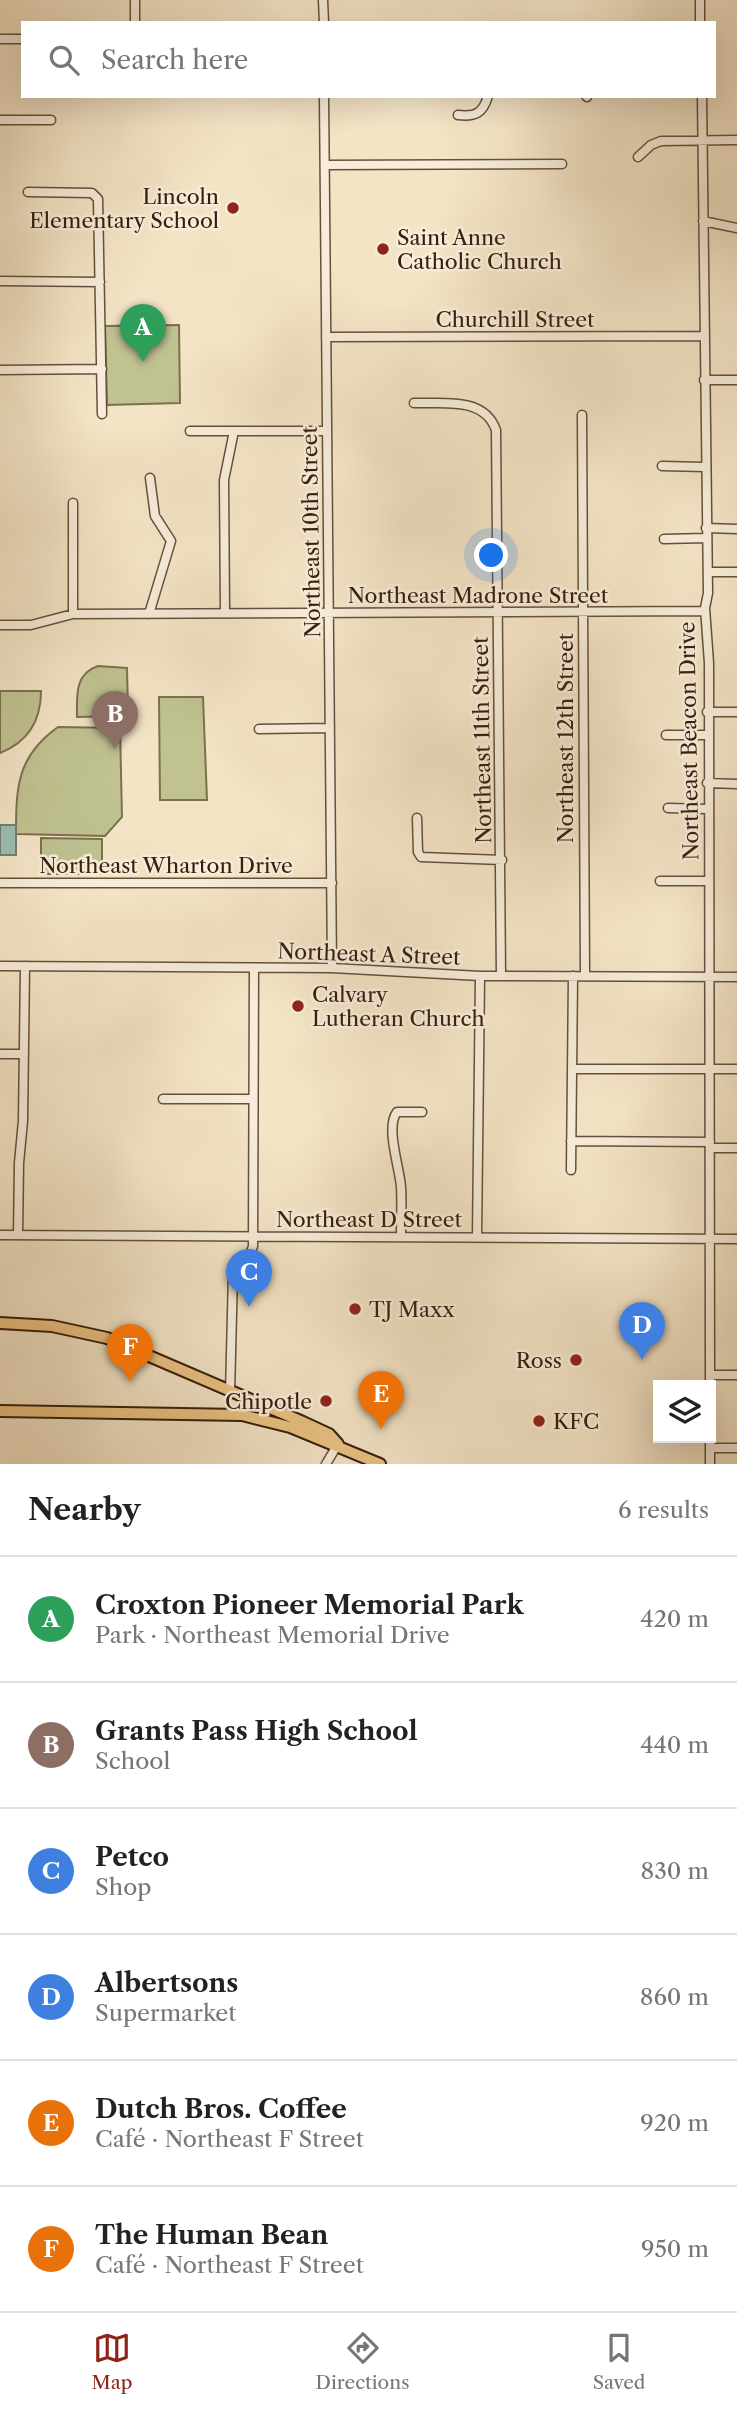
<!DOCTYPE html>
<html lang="en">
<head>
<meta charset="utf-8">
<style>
  :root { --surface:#fff; --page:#f6f6f6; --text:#222; --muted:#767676; --line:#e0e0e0; --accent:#8f2418 }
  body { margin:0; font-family:"Libre Caslon Text",serif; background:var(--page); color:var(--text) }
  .controls { position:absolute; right:21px; bottom:21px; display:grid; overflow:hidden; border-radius:0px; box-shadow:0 7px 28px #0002 }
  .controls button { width:63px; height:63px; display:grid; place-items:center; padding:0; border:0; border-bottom:2px solid var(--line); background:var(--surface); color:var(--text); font:35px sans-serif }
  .you { position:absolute; left:492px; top:556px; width:24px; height:24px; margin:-18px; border:5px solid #fff; border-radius:50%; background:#1a73e8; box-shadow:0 0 0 10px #1a73e833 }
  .badge { display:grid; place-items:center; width:46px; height:46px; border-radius:50%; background:var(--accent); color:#fff; font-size:23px; font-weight:700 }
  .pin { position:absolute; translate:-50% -58px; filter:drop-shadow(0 2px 4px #0008) }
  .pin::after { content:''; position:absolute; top:37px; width:24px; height:21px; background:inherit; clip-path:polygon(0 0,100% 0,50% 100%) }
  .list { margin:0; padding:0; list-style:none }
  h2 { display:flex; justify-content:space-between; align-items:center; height:91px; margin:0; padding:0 28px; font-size:30px }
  h2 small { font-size:23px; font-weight:400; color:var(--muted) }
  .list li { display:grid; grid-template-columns:46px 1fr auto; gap:21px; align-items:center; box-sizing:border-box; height:126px; padding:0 28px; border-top:2px solid var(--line) }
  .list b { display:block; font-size:26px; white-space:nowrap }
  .list p { margin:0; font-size:23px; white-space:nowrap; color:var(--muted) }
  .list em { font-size:23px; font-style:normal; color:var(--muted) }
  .icon { flex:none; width:38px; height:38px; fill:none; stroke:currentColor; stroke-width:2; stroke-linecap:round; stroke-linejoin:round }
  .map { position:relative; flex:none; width:737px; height:1464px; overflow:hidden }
  .search { position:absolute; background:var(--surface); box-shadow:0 7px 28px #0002; left:21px; right:21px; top:21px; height:77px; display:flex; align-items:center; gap:18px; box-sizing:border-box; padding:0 24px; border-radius:0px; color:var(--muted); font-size:26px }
  .sheet { height:847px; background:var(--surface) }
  nav { display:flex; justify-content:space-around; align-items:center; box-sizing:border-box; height:98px; border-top:2px solid var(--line); background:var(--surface); font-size:19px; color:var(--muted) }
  nav a { display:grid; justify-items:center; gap:4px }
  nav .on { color:var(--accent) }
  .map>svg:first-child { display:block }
  .green { fill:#c0c291; stroke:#7c704e; stroke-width:2 }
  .water { fill:#9bbfb2; stroke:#737f70; stroke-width:2 }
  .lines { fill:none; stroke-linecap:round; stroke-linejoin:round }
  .minor-casing { stroke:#66503a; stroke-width:11 }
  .major-casing { stroke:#371e0c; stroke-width:14 }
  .minor { stroke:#f7edda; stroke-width:8 }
  .major { stroke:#eac283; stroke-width:10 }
  .poi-dot { fill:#8f2418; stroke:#f7edda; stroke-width:2.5 }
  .labels { text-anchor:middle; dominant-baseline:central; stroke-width:5; stroke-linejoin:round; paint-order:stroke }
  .poi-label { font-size:21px; fill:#371e0c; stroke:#f7edda; text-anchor:start }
  .street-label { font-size:21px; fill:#371e0c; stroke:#f7edda }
</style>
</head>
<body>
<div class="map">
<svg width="737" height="1464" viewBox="0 0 737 1464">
  <rect width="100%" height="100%" fill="#f3e4c6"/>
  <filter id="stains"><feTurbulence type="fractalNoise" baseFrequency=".00286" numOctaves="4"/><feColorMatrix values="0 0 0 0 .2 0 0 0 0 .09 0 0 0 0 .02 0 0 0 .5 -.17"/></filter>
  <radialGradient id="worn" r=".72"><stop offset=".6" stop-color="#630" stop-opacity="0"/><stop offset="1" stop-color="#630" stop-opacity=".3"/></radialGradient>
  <!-- green -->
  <path class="green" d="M 179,325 L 180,403 L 107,405 L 105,326 Z
    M 98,666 L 127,668 L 128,711 L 123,716 L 77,717 C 77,697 74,674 98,666 Z
    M 0,691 L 41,691 C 41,720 28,742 0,753 Z
    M 159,697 L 203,697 L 207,800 L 160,800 Z
    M 58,727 L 120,728 L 122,817 L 105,836 L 16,834 C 16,787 17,756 58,727 Z
    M 41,838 L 102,839 L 102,874 L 41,874 Z"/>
  <!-- water -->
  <path class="water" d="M 0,825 L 16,825 L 16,855 L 0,855 Z"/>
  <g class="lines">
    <!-- minor casing -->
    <g class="minor-casing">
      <path id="minor" d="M 135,0 L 135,23
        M 323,0 L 324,23
        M 700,0 L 700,23
        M 0,39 L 23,39
        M 324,96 L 332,968
        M 586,96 L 587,97
        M 702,96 L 708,593 L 705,608 L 709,663 L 710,1385
        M 458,115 C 476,117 483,113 488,96
        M 0,120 L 51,120
        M 638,157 L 651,145 L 661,141 L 737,140
        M 325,165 L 562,164
        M 28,192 L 92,193 L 98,199 L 102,414
        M 703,221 L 737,228
        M 0,281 L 100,282
        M 326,337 L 704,336
        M 0,370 L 102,369
        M 704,380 L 737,380
        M 414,403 C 442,404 484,396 496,430 L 501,976
        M 582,415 L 585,976
        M 190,431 L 327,431
        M 662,466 L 705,467
        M 73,503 L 73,614
        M 706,528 L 737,529
        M 664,539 L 706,538
        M 708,572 L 737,572
        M 225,613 L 224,480 L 234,431
        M 149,614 L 171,541 L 155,516 L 150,478
        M 0,625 L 31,625 L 73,614 L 705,611
        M 707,712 L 737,712
        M 259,729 L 330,728
        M 666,735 L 707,735
        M 707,783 L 737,784
        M 668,808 L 707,809
        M 417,818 L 418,852 L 421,857 L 502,860
        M 660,881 L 708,881
        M 0,883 L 332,883
        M 0,966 L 332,968 L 480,976 L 737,977
        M 0,1054 L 24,1054
        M 572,1069 L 737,1069
        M 163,1099 L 253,1099
        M 571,1141 L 710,1142
        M 710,1148 L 737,1148
        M 571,1170 L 573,976
        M 0,1235 L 737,1239
        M 18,1235 L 19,1163 L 23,1121 L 25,966
        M 401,1237 C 401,1220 402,1204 401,1187 C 400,1169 385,1127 397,1112 L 422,1112
        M 477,1237 L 480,976
        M 710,1375 L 737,1375
        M 230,1393 L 233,1273 L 236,1264 L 250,1255 L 253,1246 L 254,968
        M 710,1448 L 737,1448
        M 326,1464 L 338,1444
        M 710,1464 L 710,1438"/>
    </g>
    <!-- major casing -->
    <g class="major-casing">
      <path id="major" d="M 0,1323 L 52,1326 L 107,1338 L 303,1422 L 329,1434 L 338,1444
        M 0,1411 L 242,1415 L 290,1427 L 380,1464"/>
    </g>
    <!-- minor -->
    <use href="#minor" class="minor"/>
    <!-- major -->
    <use href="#major" class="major"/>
  </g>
  <!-- markers -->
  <g class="poi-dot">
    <circle cx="233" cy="208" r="7"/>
    <circle cx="383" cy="249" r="7"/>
    <circle cx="298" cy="1006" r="7"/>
    <circle cx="355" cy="1309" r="7"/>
    <circle cx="576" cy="1360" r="7"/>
    <circle cx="326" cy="1401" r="7"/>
    <circle cx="539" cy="1421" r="7"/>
  </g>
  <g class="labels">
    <!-- poi labels -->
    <g class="poi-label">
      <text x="219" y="196" text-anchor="end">Lincoln<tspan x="219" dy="24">Elementary School</tspan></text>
      <text x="397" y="237">Saint Anne<tspan x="397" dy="24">Catholic Church</tspan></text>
      <text x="312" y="994">Calvary<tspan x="312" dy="24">Lutheran Church</tspan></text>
      <text x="369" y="1309">TJ Maxx</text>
      <text x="562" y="1360" text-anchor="end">Ross</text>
      <text x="312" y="1401" text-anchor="end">Chipotle</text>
      <text x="553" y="1421">KFC</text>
    </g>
    <!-- street labels -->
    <g class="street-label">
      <text x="515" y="319">Churchill Street</text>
      <text transform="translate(311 532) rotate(-91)">Northeast 10th Street</text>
      <text x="478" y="595">Northeast Madrone Street</text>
      <text transform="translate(565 738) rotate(-90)">Northeast 12th Street</text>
      <text transform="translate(482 740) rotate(-91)">Northeast 11th Street</text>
      <text transform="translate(689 741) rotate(-91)">Northeast Beacon Drive</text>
      <text x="166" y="865">Northeast Wharton Drive</text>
      <text transform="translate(369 954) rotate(2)">Northeast A Street</text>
      <text x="369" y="1219">Northeast D Street</text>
    </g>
  </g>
  <rect width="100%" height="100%" filter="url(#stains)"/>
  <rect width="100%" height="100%" fill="url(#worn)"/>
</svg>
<div class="controls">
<button><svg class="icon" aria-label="layers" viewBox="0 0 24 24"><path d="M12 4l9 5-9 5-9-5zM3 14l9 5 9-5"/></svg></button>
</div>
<div class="you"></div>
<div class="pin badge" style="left:143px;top:362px;background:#2e9e5b">A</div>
<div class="pin badge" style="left:115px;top:749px;background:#8d6e63">B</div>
<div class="pin badge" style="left:249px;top:1307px;background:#3f7fe0">C</div>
<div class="pin badge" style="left:642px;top:1360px;background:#3f7fe0">D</div>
<div class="pin badge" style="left:381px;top:1429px;background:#e8710a">E</div>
<div class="pin badge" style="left:130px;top:1382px;background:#e8710a">F</div>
<div class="search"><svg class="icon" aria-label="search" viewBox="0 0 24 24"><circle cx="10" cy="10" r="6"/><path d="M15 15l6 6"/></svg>Search here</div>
</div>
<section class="sheet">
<h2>Nearby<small>6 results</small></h2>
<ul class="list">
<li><span class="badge" style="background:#2e9e5b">A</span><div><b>Croxton Pioneer Memorial Park</b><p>Park · Northeast Memorial Drive</p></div><em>420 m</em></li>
<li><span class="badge" style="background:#8d6e63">B</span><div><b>Grants Pass High School</b><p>School</p></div><em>440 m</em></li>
<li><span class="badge" style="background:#3f7fe0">C</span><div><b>Petco</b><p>Shop</p></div><em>830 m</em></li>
<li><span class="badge" style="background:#3f7fe0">D</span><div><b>Albertsons</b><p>Supermarket</p></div><em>860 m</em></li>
<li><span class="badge" style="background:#e8710a">E</span><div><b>Dutch Bros. Coffee</b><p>Café · Northeast F Street</p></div><em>920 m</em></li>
<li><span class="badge" style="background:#e8710a">F</span><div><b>The Human Bean</b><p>Café · Northeast F Street</p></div><em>950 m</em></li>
</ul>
</section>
<nav>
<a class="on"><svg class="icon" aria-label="map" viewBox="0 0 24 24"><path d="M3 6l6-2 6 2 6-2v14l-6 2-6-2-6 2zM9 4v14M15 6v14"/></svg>Map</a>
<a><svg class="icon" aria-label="directions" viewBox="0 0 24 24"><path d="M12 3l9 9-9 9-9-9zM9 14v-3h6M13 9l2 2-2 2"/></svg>Directions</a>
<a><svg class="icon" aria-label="saved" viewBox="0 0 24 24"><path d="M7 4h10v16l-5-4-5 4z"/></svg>Saved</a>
</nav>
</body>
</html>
